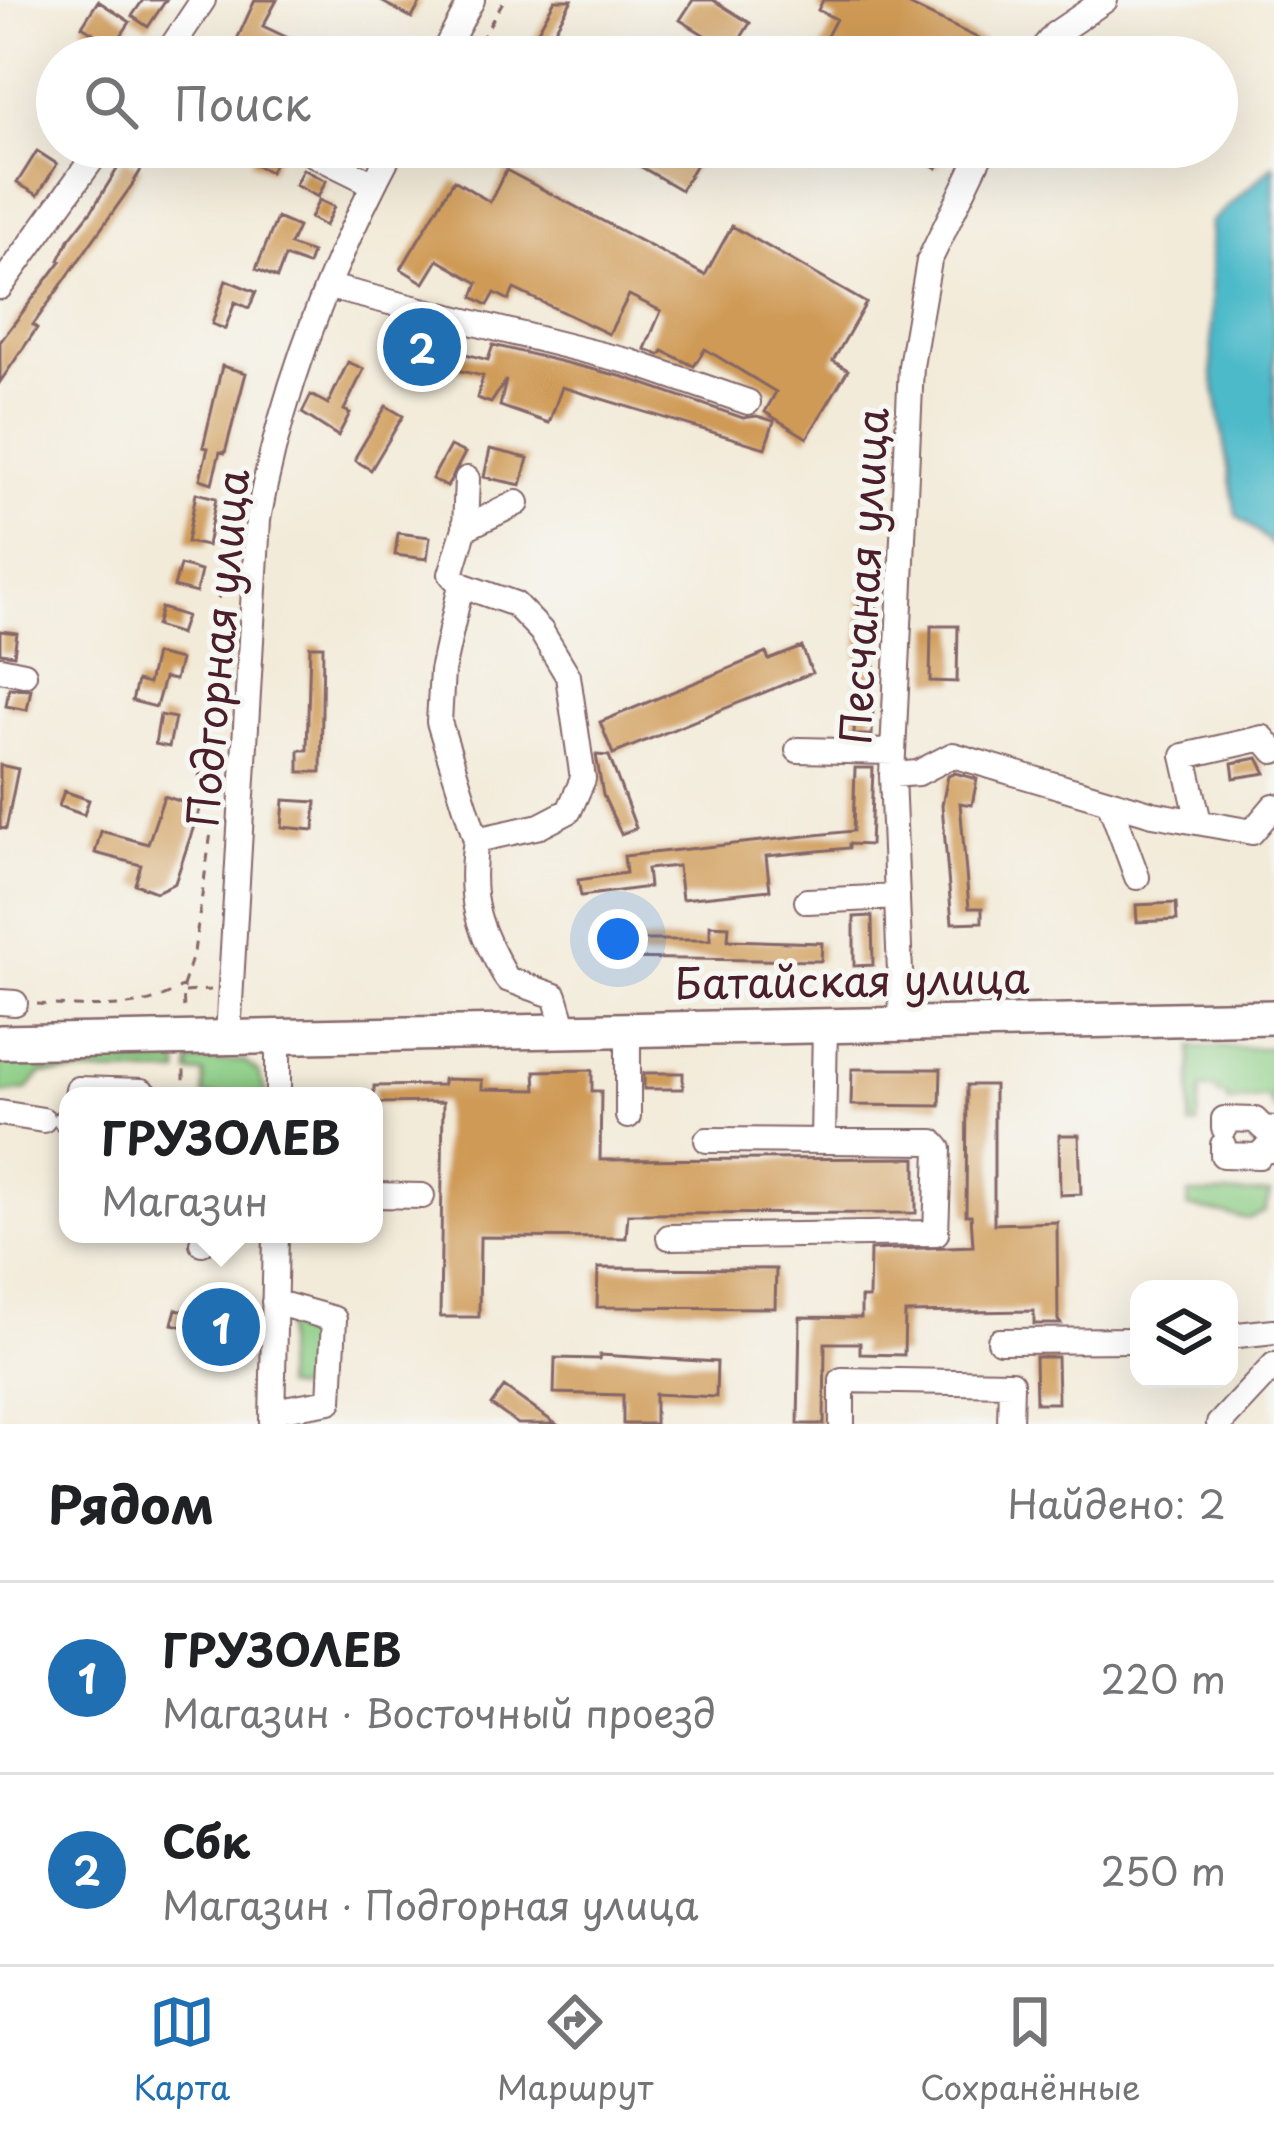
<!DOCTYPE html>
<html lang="ru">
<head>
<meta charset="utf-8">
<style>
  :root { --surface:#fff; --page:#f2f2f2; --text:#202124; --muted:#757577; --line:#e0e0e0; --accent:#1f6fb2 }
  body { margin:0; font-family:"Playpen Sans",sans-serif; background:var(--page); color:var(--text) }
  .controls { position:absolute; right:36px; bottom:36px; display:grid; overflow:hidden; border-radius:24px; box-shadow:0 12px 48px #0002 }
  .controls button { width:108px; height:108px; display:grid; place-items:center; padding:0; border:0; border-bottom:3px solid var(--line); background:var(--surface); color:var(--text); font:60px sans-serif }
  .you { position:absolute; left:618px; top:939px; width:42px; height:42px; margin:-30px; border:9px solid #fff; border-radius:50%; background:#1a73e8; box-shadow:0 0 0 18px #1a73e833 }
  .badge { display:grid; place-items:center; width:78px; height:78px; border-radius:50%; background:var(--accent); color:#fff; font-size:39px; font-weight:700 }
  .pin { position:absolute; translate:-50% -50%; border:6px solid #fff; box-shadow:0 3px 12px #0006 }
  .popup { position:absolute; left:59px; top:1087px; width:324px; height:156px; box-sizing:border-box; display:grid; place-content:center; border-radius:24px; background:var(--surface); filter:drop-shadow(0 3px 9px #0005); font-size:39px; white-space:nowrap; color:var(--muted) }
  .popup b { font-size:45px; color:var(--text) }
  .popup::after { content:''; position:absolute; left:50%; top:100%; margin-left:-24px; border:24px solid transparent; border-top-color:var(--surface) }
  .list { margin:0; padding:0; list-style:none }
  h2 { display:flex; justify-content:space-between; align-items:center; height:156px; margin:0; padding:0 48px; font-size:51px }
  h2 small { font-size:39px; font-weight:400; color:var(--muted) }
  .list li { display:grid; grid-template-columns:78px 1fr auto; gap:36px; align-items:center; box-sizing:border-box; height:192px; padding:0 48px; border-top:3px solid var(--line) }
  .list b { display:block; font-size:45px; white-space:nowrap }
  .list p { margin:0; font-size:39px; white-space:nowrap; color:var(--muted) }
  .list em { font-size:39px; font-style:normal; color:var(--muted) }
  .icon { flex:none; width:66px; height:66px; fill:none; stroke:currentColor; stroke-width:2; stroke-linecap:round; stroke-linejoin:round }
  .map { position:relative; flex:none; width:1274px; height:1424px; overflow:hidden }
  .search { position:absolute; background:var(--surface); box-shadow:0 12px 48px #0002; left:36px; right:36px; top:36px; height:132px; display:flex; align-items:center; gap:30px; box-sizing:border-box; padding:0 42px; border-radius:66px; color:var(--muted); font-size:45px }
  .sheet { height:540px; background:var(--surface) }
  nav { display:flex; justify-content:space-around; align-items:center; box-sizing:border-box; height:168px; border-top:3px solid var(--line); background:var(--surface); font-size:33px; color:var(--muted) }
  nav a { display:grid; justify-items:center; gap:6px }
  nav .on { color:var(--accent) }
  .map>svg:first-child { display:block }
  .green { fill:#8ccd85; stroke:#6b7658; stroke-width:3 }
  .water { fill:#4ebac9; stroke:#4c6c7a; stroke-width:3 }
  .building { fill:#cf9a54 }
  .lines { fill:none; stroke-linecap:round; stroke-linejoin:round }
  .minor-casing { stroke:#856668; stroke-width:28 }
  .highway-casing { stroke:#856668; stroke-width:38 }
  .path { stroke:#856668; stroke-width:3; stroke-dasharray:9 9; stroke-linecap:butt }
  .minor { stroke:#fff; stroke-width:24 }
  .highway { stroke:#fff; stroke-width:33 }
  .labels { text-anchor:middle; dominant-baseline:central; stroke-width:10; stroke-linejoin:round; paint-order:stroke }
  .street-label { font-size:42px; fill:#4a1f2b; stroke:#f6f6f2 }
</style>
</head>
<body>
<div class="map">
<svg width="1274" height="1424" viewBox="0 0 1274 1424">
  <rect width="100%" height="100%" fill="#f6f6f2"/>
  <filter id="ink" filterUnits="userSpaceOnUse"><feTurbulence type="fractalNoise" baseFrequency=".00833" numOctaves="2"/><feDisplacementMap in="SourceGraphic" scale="24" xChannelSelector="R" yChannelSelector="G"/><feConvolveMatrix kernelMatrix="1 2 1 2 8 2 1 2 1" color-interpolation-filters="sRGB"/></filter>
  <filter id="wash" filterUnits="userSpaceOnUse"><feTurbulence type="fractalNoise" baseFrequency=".004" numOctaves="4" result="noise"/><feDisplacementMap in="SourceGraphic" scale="48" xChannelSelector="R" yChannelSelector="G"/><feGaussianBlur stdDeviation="2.7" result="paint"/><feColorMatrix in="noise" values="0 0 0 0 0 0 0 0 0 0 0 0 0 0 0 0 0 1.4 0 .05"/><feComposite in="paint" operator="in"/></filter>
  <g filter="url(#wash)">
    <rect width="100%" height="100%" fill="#f3ebd9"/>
    <!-- green -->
    <path class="green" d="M 1192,1047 L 1274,1048 L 1274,1109 L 1267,1097 L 1228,1102 L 1227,1096 L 1218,1095 L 1217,1089 L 1201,1089 L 1197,1125 L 1190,1126 Z
      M 244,1061 L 258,1072 L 267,1096 L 204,1096 L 204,1074 L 189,1073 L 190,1062 Z
      M 0,1063 L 179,1063 L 179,1074 L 42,1073 L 27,1090 L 0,1094 Z
      M 1270,1193 L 1265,1212 L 1248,1219 L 1188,1207 L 1189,1194 Z
      M 292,1323 L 299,1323 L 308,1338 L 306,1380 L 297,1390 L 283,1387 L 285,1326 Z"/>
    <!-- water -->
    <path class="water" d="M 1274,165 L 1274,546 L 1236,515 L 1212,369 L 1211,222 Z"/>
    <g id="blocks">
      <!-- building -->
      <path class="building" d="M 143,0 L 166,0 L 148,27 L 132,16 Z
        M 255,0 L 277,0 L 263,26 L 305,46 L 300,57 L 229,57 Z
        M 379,0 L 422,0 L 412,18 Z
        M 555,0 L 572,0 L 539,57 L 527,50 Z
        M 693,0 L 713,0 L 750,23 L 732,52 L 680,20 Z
        M 823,0 L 899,0 L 998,48 L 994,57 L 816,57 L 836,19 L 818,10 Z
        M 98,1 L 130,22 L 114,46 L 82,26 Z
        M 258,147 L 282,147 L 270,172 L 250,162 Z
        M 607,147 L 706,147 L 681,190 Z
        M 898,147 L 948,147 L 937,168 Z
        M 37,151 L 57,164 L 38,195 L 17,183 Z
        M 124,158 L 142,168 L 132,185 L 33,325 L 37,328 L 0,382 L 0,342 L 61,261 L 59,260 L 70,238 L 92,210 Z
        M 303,169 L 326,181 L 318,197 L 295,185 Z
        M 506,170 L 705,275 L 732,226 L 866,303 L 833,361 L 848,370 L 807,438 L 765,412 L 776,392 L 705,349 L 694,366 L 663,351 L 660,355 L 645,349 L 661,311 L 629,295 L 609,334 L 514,289 L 509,300 L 495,293 L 488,305 L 473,297 L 478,283 L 438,260 L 424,283 L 401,269 L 454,180 L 490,202 Z
        M 319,200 L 334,207 L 325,226 L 310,218 Z
        M 277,218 L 298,227 L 290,245 L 312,253 L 308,265 L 285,257 L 277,278 L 256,269 Z
        M 226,280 L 256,292 L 249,308 L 235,302 L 225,329 L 212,324 Z
        M 414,325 L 436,331 L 432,345 L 488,360 L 493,345 L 624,377 L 743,418 L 757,416 L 774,421 L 765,448 L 562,387 L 549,423 L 500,406 L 506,380 L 491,403 L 477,398 L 483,376 L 404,358 Z
        M 348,362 L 364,369 L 344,410 L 350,413 L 338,436 L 302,413 L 311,395 L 328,404 Z
        M 222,366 L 246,373 L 225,453 L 220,452 L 212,483 L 200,479 L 208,448 L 203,447 Z
        M 386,406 L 403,416 L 371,470 L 356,461 L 356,456 Z
        M 450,446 L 465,453 L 447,487 L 432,479 Z
        M 490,449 L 528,458 L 521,485 L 484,477 Z
        M 196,493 L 216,498 L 207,546 L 187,542 Z
        M 398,533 L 430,537 L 427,559 L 395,555 Z
        M 180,565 L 201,571 L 196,593 L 174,587 Z
        M 860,589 L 877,589 L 872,735 L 854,735 Z
        M 161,608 L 186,616 L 180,634 L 156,626 Z
        M 931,626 L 958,626 L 957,682 L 930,681 Z
        M 0,631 L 17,633 L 14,655 L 0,653 Z
        M 310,646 L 323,646 L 321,772 L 299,772 L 299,750 L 307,750 Z
        M 802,647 L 812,673 L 613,754 L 600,722 L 766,653 L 769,660 Z
        M 155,654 L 180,660 L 175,680 L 164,678 L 156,707 L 132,701 L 137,681 L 148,684 Z
        M 9,688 L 31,689 L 27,710 L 6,706 Z
        M 160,715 L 175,718 L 169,747 L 155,744 Z
        M 596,755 L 609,756 L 636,828 L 621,834 L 603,795 Z
        M 1258,758 L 1266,773 L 1234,778 L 1232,763 Z
        M 0,765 L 18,769 L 6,829 L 0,828 Z
        M 855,768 L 873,768 L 870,845 L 849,844 L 849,848 L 766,856 L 770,890 L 682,899 L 678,866 L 647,869 L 649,887 L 581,896 L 578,880 L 626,873 L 624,856 L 853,831 Z
        M 955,773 L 977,779 L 972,805 L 960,803 L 969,908 L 982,908 L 982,922 L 952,923 L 942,805 L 948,776 Z
        M 64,791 L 89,800 L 84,815 L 59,806 Z
        M 164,796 L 200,808 L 175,883 L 156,892 L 135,884 L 141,865 L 95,853 L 101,831 L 148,844 Z
        M 284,800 L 316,802 L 314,830 L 282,827 Z
        M 1176,903 L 1177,920 L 1137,922 L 1136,905 Z
        M 872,916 L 873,965 L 854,966 L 854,917 Z
        M 710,925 L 729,926 L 728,940 L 822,943 L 821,961 L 611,958 L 611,940 L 710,940 Z
        M 852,1069 L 941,1069 L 940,1106 L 851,1105 Z
        M 592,1070 L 592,1091 L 601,1091 L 600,1160 L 916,1158 L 916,1213 L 628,1214 L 626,1238 L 480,1237 L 479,1317 L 440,1317 L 443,1102 L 374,1103 L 374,1086 L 443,1085 L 443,1079 L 482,1080 L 482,1089 L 536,1090 L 535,1071 Z
        M 644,1073 L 683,1073 L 683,1089 L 644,1089 Z
        M 967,1085 L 994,1085 L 994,1224 L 1057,1222 L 1058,1320 L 1061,1324 L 1034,1324 L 1034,1311 L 905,1313 L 904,1355 L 860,1354 L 860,1343 L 825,1343 L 824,1424 L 798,1424 L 800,1317 L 861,1318 L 861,1298 L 869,1298 L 870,1250 L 973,1246 L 971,1215 L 966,1215 Z
        M 1059,1135 L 1079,1135 L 1081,1194 L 1060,1195 Z
        M 598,1268 L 776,1269 L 775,1308 L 597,1307 Z
        M 176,1309 L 244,1324 L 241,1339 L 172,1324 Z
        M 600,1355 L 717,1362 L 716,1397 L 655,1394 L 655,1424 L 623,1424 L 623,1395 L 554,1393 L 555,1358 L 599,1359 Z
        M 1035,1357 L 1057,1357 L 1058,1403 L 1036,1403 Z
        M 504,1387 L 539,1412 L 556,1424 L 518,1424 L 491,1405 Z"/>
    </g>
  </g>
  <g filter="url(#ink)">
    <use href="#blocks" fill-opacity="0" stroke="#856668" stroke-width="3"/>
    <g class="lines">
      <!-- minor casing -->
      <g class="minor-casing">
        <path id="minor" d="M 165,57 L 203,0
          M 441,57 L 472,0
          M 1036,57 L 1055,34 L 1105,0
          M 299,147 L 374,184
          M 0,287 L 101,147
          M 329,287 L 631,362 L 748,402
          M 467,479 L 465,528 L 451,574 L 461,585 L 515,604 L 541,631 L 568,676 L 583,779 L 569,811 L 540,826 L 476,840 C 467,900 478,928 507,979 L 555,996 L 565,1030
          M 465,528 L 517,503
          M 461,585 L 442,671 L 439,722 L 476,840
          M 0,669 L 24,674
          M 798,750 L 893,752
          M 892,775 L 918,773 L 953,755 L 1153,814 L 1252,832 L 1274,806
          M 1109,801 L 1137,877
          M 1199,822 L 1184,756 L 1263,738 L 1274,751
          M 807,901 L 897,897
          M 0,1002 L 15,1003
          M 902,1022 L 892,775 L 911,366 L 929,261 L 984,147
          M 628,1028 L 628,1116
          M 278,1035 L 278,1096
          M 228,1036 L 258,520 C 281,391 332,262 393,147
          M 77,1096 L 78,1089 L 142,1091 L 148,1096
          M 0,1113 L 43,1120
          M 66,1120 L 68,1120
          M 1224,1128 L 1224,1119 L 1255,1120 L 1263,1128 L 1274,1129
          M 823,1141 L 825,1023
          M 1223,1145 L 1223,1155 L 1259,1156 L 1264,1150 L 1274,1150
          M 374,1195 L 422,1196
          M 669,1237 L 936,1233 L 939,1149 L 933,1142 L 707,1140
          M 202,1243 L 206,1234
          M 1229,1336 L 1274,1331
          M 1000,1341 L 1139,1340
          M 272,1411 L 330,1401 L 334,1319 L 274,1302
          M 272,1422 L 276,1234
          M 842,1424 L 842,1380 L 1011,1383 L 1010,1424
          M 1219,1424 L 1274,1365"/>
      </g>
      <!-- highway casing -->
      <g class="highway-casing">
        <path id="highway" d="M 0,1042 L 1274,1017"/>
      </g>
      <!-- path -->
      <path class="path" d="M 471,57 L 504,0
        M 414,159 L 421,147
        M 183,986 L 194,952 L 215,804 L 199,778 L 211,706 L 220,573
        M 185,992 L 211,990
        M 37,1004 C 84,1006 143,1014 183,986 L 184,1012
        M 179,1096 L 184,1086 L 184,1063"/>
      <!-- minor -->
      <use href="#minor" class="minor"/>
      <!-- highway -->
      <use href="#highway" class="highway"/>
    </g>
  </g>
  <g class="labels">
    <!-- street labels -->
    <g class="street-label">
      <text transform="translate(862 576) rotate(-87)">Песчаная улица</text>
      <text transform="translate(216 648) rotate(-85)">Подгорная улица</text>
      <text transform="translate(852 979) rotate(-1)">Батайская улица</text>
    </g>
  </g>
</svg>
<div class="controls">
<button><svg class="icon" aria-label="layers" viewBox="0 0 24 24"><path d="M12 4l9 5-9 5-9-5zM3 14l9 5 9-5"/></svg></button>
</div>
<div class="you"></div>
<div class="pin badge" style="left:221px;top:1327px">1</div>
<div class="popup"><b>ГРУЗОЛЕВ</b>Магазин</div>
<div class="pin badge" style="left:422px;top:347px">2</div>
<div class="search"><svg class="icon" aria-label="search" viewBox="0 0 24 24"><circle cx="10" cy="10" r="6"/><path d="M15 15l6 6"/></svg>Поиск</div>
</div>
<section class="sheet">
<h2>Рядом<small>Найдено: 2</small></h2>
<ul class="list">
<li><span class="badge">1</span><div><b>ГРУЗОЛЕВ</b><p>Магазин · Восточный проезд</p></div><em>220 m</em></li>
<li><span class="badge">2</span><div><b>Сбк</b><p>Магазин · Подгорная улица</p></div><em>250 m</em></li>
</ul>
</section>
<nav>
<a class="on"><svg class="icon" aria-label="map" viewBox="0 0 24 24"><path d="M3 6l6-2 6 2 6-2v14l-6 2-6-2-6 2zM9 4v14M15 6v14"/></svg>Карта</a>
<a><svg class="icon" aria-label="directions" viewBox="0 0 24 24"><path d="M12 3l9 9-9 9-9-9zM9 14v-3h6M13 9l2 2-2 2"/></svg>Маршрут</a>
<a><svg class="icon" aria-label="saved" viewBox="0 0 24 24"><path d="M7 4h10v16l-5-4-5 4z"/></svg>Сохранённые</a>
</nav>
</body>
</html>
